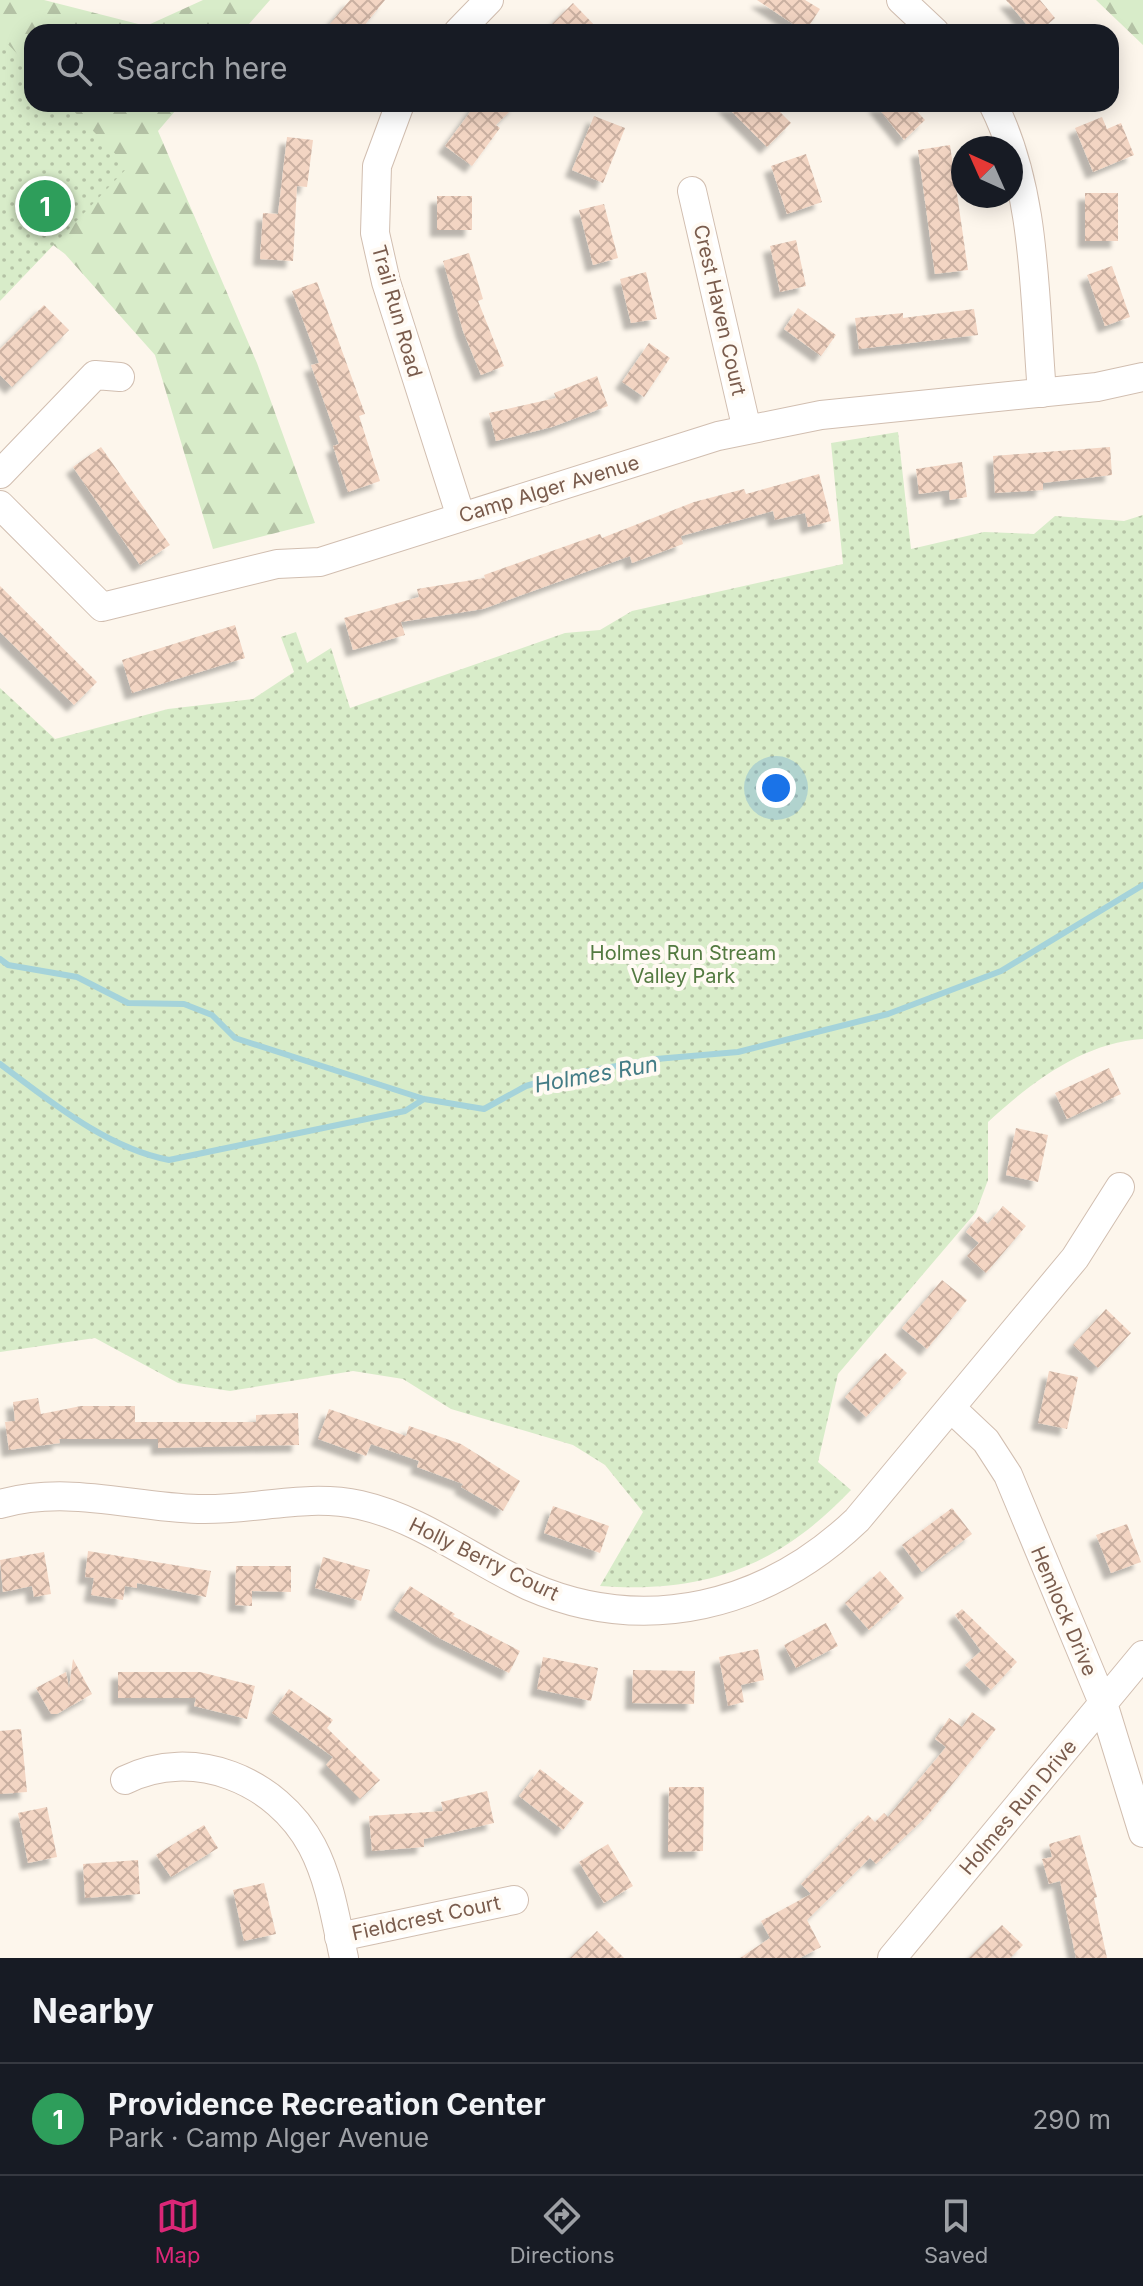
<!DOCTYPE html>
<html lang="en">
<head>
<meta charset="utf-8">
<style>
  :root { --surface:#171b24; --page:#20242c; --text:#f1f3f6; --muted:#9ea1a6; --line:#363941; --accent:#db2777 }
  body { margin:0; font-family:Inter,sans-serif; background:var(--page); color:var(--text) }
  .compass { position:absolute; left:951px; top:136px; width:72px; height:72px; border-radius:50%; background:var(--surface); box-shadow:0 4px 20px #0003; rotate:315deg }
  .you { position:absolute; left:776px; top:788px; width:28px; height:28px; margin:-20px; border:6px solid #fff; border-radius:50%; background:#1a73e8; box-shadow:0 0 0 12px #1a73e833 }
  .badge { display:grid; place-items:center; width:52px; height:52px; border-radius:50%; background:var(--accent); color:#fff; font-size:26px; font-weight:700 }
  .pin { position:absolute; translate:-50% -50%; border:4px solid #fff; box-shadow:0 2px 8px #0006 }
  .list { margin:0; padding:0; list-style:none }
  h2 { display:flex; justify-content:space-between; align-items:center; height:104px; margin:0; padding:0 32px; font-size:34px }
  h2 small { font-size:26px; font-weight:400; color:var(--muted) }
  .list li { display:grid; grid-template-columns:52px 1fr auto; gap:24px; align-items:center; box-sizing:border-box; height:112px; padding:0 32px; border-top:2px solid var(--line) }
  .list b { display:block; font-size:30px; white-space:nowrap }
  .list p { margin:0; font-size:26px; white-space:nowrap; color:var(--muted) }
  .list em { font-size:26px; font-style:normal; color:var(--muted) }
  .icon { flex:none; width:44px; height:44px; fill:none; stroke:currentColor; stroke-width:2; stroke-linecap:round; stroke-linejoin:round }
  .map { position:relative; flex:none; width:1143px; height:1958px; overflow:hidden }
  .search { position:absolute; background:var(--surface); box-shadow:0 4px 20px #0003; left:24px; right:24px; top:24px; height:88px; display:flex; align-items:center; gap:20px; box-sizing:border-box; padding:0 28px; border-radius:24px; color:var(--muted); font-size:30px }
  .sheet { height:216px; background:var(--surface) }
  nav { display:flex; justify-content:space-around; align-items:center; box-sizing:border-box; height:112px; border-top:2px solid var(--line); background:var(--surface); font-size:22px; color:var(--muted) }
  nav a { display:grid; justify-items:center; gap:4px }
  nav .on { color:var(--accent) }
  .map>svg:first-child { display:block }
  .forest { fill:url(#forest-firs) }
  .park { fill:url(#park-dots) }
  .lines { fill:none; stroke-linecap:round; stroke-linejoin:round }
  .stream { stroke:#a5d3da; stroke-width:6 }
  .building { fill:url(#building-cross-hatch); filter:url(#shadow) }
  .minor-casing { stroke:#d1beb0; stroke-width:30 }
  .minor { stroke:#fff; stroke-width:28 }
  .labels { text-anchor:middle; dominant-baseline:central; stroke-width:8; stroke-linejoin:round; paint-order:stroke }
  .street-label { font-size:20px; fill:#7a5c4d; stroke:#fffaf3 }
  .park-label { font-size:20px; fill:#537a41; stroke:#fffaf3 }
  .water-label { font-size:22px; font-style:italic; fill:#437c86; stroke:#fffaf3 }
</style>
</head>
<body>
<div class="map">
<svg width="1143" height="1958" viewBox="0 0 1143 1958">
  <defs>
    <pattern id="forest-firs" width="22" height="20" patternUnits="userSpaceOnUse" patternTransform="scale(2)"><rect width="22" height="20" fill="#d8ecc9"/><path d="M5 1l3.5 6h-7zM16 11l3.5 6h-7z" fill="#b4c2a5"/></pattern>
    <pattern id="park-dots" width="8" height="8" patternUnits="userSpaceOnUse" patternTransform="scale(2)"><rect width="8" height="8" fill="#d8ecc9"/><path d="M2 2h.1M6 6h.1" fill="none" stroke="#b4c2a5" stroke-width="1.8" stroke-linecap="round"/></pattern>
    <pattern id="building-cross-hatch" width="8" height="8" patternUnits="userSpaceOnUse" patternTransform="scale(2)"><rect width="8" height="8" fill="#f3d5c3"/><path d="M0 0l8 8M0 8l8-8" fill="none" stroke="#cab0a1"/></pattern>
    <filter id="shadow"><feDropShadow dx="-7" dy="7" stdDeviation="2" flood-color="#0004"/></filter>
  </defs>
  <rect width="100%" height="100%" fill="#fdf6ec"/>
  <!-- forest -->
  <path class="forest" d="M 0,0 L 44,0 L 146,26 L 203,0 L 270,0 L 242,32 L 32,32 L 32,104 L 181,104 L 158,131 L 257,363 L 315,523 L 213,549 L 155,355 L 65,254 L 53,245 L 0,300 Z
    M 1096,0 L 1143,0 L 1143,45 Z"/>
  <!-- park -->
  <path class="park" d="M 0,36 L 32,69 L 32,104 L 67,104 L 128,167 L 0,301 Z
    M 898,432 L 911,549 L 984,532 L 1034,534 L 1055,516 L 1124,521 L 1143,515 L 1143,1039 C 1084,1042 1030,1083 988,1122 L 988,1180 L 976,1212 L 838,1374 L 818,1462 L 851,1490 C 779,1566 705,1594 600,1586 L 643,1512 L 605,1465 L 573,1445 L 451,1409 L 403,1379 L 353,1371 L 230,1391 L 178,1383 L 95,1338 L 0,1352 L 0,688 L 55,739 L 168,709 L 253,699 L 294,672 L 281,637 L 296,632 L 307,663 L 331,648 L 350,708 L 565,633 L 600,630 L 632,611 L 843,564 L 831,443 Z"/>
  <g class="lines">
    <!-- stream -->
    <path class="stream" d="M 0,959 L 8,965 L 77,977 L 128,1003 L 184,1004 L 212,1015 L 235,1038 L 424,1099 L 484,1109 L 526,1086 L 560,1076 L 656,1059 L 738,1052 L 888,1014 L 1001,971 L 1143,885
      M 0,1064 C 50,1101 106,1148 169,1160 L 405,1111 L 424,1099"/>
  </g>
  <!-- building -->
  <path class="building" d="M 350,0 L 385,0 L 359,32 L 323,32 Z
    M 757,0 L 805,0 L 820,9 L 805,32 Z
    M 1006,0 L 1040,0 L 1055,18 L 1039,32 L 1033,32 Z
    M 573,3 L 601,32 L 544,32 Z
    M 476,104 L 517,104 L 496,125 L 500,128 L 472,166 L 445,146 Z
    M 724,104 L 772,104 L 791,123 L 767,147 Z
    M 875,104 L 910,104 L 925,120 L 904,140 Z
    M 594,116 L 625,128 L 603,183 L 572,170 Z
    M 1102,117 L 1107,129 L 1121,123 L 1134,155 L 1093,172 L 1075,128 Z
    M 287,137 L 313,140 L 307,187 L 297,186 L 293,261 L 260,259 L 263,213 L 278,214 Z
    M 950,145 L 968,270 L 935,274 L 918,150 Z
    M 806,154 L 822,202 L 787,214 L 771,166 Z
    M 1085,193 L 1118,193 L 1118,241 L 1085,241 Z
    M 437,196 L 472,196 L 472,230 L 437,230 Z
    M 604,204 L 618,258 L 593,265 L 579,210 Z
    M 796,240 L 806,286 L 780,292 L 770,246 Z
    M 469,253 L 483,299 L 478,301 L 504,366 L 481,375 L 463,331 L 443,261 Z
    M 1112,266 L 1130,317 L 1105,326 L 1087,275 Z
    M 646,272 L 657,319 L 631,323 L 620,279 Z
    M 317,282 L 365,414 L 359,416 L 380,481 L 348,492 L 333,446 L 339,444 L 311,365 L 319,363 L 292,291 Z
    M 44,305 L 69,330 L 12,387 L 0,375 L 0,349 Z
    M 798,308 L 836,335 L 821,356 L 784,329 Z
    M 974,309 L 978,335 L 859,349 L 855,318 L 903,313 L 903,318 Z
    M 649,343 L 670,358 L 644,397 L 622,382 Z
    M 597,376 L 608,406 L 552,427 L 496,441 L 489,413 L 556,398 L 554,393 Z
    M 101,447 L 170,545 L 140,565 L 73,467 Z
    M 1110,447 L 1112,475 L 1043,483 L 1043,490 L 995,493 L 993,456 Z
    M 962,462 L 967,497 L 950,500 L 949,490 L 919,494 L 916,469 Z
    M 819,474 L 831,521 L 808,527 L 805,513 L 775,520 L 773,511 L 681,536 L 683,544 L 632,563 L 630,556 L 483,609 L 401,622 L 405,635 L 353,650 L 344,618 L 419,597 L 417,589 L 485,578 L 484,575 L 600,534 L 602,538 L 694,502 L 744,489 L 746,494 Z
    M 0,586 L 97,682 L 74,705 L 0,632 Z
    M 235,625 L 245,658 L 132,693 L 122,660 Z
    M 1109,1068 L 1121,1094 L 1067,1119 L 1055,1093 Z
    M 1016,1128 L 1048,1135 L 1038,1182 L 1006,1175 Z
    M 1003,1206 L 1026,1226 L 986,1273 L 967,1256 L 979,1243 L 966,1232 L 979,1216 L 988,1224 Z
    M 942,1280 L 967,1300 L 927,1349 L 902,1328 Z
    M 1106,1309 L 1131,1333 L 1098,1368 L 1073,1345 Z
    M 885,1353 L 907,1373 L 866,1417 L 845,1397 Z
    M 1049,1371 L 1078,1377 L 1067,1429 L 1038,1423 Z
    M 38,1398 L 41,1414 L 81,1406 L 135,1406 L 135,1422 L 256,1422 L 256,1415 L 298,1413 L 299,1445 L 158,1448 L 158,1439 L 59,1439 L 60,1443 L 9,1450 L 5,1422 L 15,1421 L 13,1402 Z
    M 329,1409 L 406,1436 L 409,1426 L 461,1444 L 520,1481 L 503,1511 L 461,1487 L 463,1484 L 417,1467 L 419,1461 L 371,1444 L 366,1456 L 318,1439 Z
    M 553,1506 L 609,1526 L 600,1553 L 544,1533 Z
    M 952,1508 L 972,1534 L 922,1572 L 902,1545 Z
    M 1127,1524 L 1141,1562 L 1111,1573 L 1096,1535 Z
    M 88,1551 L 211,1571 L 206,1597 L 137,1583 L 137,1588 L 125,1586 L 123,1600 L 91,1595 L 94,1578 L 85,1577 Z
    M 44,1552 L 51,1594 L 34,1597 L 32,1586 L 3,1592 L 0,1560 Z
    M 323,1557 L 370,1570 L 361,1601 L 315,1588 Z
    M 236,1566 L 291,1566 L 291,1592 L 252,1591 L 252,1606 L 235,1605 Z
    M 880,1571 L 904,1598 L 869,1630 L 845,1603 Z
    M 410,1586 L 455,1614 L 453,1616 L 520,1651 L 509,1673 L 439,1638 L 394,1610 Z
    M 962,1609 L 1017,1662 L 991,1690 L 965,1665 L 981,1651 L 955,1615 Z
    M 826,1623 L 838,1646 L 796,1668 L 784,1645 Z
    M 758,1649 L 764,1680 L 741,1685 L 744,1702 L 728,1706 L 719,1657 Z
    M 543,1657 L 598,1668 L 591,1701 L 537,1689 Z
    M 73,1659 L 92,1694 L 57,1714 L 51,1714 L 36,1688 L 66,1672 L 69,1688 Z
    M 633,1670 L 695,1671 L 694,1704 L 632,1703 Z
    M 118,1672 L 200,1672 L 255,1686 L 247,1719 L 194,1706 L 196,1698 L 118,1698 Z
    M 289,1689 L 333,1720 L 327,1728 L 380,1780 L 360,1799 L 326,1765 L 333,1757 L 272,1713 Z
    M 972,1712 L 996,1729 L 927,1816 L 876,1864 L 870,1858 L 807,1920 L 821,1947 L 800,1958 L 740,1958 L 770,1938 L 761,1921 L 811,1894 L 801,1884 L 868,1815 L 875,1822 L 884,1813 L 888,1817 L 946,1747 L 935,1739 L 949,1718 L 962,1727 Z
    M 21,1729 L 27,1792 L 0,1794 L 0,1731 Z
    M 540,1769 L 584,1803 L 563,1830 L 519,1796 Z
    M 669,1787 L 704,1787 L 703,1851 L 668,1852 Z
    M 487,1791 L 494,1823 L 424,1839 L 424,1847 L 372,1851 L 369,1816 L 443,1811 L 441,1802 Z
    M 47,1807 L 57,1857 L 28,1863 L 18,1813 Z
    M 204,1825 L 218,1848 L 171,1877 L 156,1855 Z
    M 1080,1835 L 1097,1897 L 1094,1898 L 1107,1958 L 1076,1958 L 1060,1881 L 1049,1884 L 1042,1859 L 1052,1857 L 1049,1844 Z
    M 608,1844 L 633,1886 L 604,1903 L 579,1862 Z
    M 138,1860 L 140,1894 L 85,1898 L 83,1864 Z
    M 264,1883 L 276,1934 L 244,1941 L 233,1890 Z
    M 1002,1925 L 1023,1945 L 1010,1958 L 969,1958 Z
    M 597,1931 L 624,1958 L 570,1958 Z"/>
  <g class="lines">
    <!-- minor casing -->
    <g class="minor-casing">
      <path id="minor" d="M 901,0 L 935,32
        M 458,32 L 489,0
        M 400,104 L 377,166 L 375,233 L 386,282 L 461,517
        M 993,104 C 1037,191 1034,297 1042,393
        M 692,191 L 747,430
        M 0,474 L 95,375 L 120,377
        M 0,505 L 102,607 L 277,564 L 320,562 L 718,436 L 821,415 L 1097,387 L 1143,377
        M 951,1408 L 986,1441 L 1008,1475 L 1103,1703 L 1143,1833
        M 0,1504 C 68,1485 130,1507 198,1509 C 253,1511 305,1493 360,1505 C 422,1519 472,1560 529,1586 C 646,1637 767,1606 857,1520 L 1075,1258 L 1120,1187
        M 125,1780 C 193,1746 277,1780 312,1846 C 330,1880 336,1921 344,1958
        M 339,1937 L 514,1900
        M 892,1958 L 1143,1655"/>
    </g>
    <!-- minor -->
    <use href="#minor" class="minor"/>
  </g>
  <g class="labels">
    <!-- street labels -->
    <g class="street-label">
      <text transform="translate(720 310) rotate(77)">Crest Haven Court</text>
      <text transform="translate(397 311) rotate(74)">Trail Run Road</text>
      <text transform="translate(549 489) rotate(-17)">Camp Alger Avenue</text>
      <text transform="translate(484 1559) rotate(26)">Holly Berry Court</text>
      <text transform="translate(1064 1611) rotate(67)">Hemlock Drive</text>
      <text transform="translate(1018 1807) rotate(-50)">Holmes Run Drive</text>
      <text transform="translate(426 1918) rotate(-12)">Fieldcrest Court</text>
    </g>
    <!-- park labels -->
    <g class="park-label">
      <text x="683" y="953">Holmes Run Stream<tspan x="683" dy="23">Valley Park</tspan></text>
    </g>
    <!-- water labels -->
    <g class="water-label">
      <text transform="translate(596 1074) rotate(-10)">Holmes Run</text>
    </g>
  </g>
</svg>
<svg class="compass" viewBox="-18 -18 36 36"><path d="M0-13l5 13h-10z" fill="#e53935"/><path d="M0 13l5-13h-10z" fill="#9ea1a6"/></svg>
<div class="you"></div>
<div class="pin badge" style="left:45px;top:206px;background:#2e9e5b">1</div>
<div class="search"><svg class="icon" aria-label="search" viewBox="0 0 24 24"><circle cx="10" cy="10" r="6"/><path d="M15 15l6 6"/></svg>Search here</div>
</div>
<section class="sheet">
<h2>Nearby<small></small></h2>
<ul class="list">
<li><span class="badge" style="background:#2e9e5b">1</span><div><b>Providence Recreation Center</b><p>Park · Camp Alger Avenue</p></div><em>290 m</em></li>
</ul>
</section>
<nav>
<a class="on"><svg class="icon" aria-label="map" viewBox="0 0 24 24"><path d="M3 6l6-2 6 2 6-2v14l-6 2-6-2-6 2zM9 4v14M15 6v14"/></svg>Map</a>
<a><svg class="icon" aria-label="directions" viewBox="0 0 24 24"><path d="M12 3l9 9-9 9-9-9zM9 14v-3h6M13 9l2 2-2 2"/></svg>Directions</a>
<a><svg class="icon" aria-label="saved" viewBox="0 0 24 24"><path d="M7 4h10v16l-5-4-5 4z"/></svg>Saved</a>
</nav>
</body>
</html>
